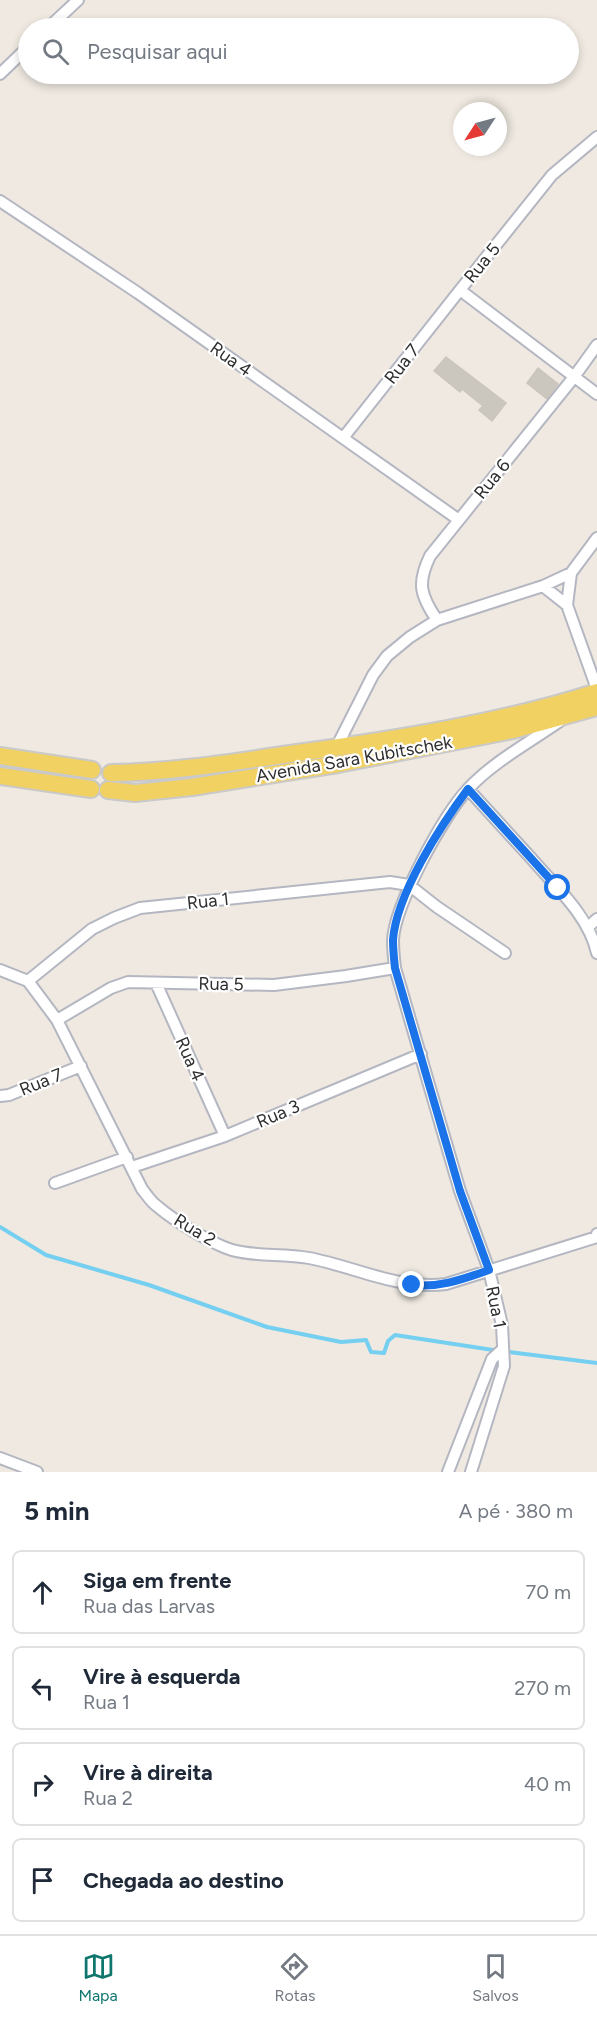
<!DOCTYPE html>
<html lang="pt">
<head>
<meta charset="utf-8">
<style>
  :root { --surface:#fff; --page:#f6f6f7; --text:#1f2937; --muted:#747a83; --line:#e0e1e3; --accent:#0f766e }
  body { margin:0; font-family:Figtree,sans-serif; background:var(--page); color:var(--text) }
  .compass { position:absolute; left:453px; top:102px; width:54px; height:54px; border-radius:50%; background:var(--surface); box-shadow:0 3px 9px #0003; rotate:234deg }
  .stop { position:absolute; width:18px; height:18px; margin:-14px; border:4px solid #1a73e8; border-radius:50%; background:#fff }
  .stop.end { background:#1a73e8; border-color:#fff; box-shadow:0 2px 6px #0008 }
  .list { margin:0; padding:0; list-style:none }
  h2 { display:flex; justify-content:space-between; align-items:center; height:78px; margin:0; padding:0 24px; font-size:26px }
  h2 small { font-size:20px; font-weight:400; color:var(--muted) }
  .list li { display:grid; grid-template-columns:39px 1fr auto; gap:18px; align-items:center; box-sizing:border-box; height:84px; margin:0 12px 12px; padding:0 12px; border:2px solid var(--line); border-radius:9px }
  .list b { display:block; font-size:22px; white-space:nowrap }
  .list p { margin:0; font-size:20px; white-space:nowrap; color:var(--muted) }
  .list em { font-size:20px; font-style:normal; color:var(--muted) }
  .icon { flex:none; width:33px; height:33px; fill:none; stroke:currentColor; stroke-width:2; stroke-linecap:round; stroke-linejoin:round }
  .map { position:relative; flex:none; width:597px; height:1472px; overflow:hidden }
  .search { position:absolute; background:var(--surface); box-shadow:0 3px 9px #0003; left:18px; right:18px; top:18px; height:66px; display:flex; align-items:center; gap:15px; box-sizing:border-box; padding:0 21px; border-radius:33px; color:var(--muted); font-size:22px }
  .sheet { height:462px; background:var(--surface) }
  nav { display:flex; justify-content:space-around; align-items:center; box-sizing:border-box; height:84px; border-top:2px solid var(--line); background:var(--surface); font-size:16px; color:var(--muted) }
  nav a { display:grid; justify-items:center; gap:3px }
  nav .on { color:var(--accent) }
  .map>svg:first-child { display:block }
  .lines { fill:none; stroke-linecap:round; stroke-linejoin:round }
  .stream { stroke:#75cff0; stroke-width:4 }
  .building { fill:#cbc7bf; stroke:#cbc5ba; stroke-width:1.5 }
  .minor-casing { stroke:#b4b7c1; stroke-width:14 }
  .primary-casing { stroke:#c9c9c9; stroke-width:20 }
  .minor { stroke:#fff; stroke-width:10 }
  .primary { stroke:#f2d163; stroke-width:16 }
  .route { stroke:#1a73e8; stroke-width:8 }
  .labels { text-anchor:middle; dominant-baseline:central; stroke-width:4.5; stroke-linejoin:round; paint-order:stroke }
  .street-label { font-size:18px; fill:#2e2e2e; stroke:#fff }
</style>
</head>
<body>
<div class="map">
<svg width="597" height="1472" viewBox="0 0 597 1472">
  <rect width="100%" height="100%" fill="#efe9e1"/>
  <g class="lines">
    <!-- stream -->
    <path class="stream" d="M 0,1227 L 46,1255 L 149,1285 L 267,1327 L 341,1342 L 366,1340 L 371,1352 L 384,1353 L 388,1341 L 395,1335 L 493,1350
      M 509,1352 L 597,1363"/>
  </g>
  <!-- building -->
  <path class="building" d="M 446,357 L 506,403 L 492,421 L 479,410 L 483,406 L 462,389 L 460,392 L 434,371 Z
    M 538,368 L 558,384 L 547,399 L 527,383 Z"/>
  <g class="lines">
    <!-- minor casing -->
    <g class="minor-casing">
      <path id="minor" d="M 48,28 L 78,0
        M 0,74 L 28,47
        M 597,137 L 552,175 L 460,290 L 597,394
        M 0,201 L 138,293 L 459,520
        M 343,438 L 460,290
        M 571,573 L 567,605 L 597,689
        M 543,586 L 567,605
        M 437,620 C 420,595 417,583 430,556 L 574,377 L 597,345
        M 336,748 L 373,675 L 387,656 L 410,637 L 437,620 L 543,586 L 571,573 L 597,538
        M 468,789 C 489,812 510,835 531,858 C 555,886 589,916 597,953
        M 588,927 L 597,919
        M 0,970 L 28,981
        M 28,981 L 57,1020 L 142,1189 C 147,1195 151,1202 157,1206 C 173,1220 212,1244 232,1250 C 256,1257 283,1253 309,1258 C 356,1267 398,1290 446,1284 L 597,1237 L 597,1234
        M 28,981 L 92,929 L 114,918 L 140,908 L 390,882 L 409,885 L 437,907 L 505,953
        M 156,983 L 225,1136
        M 57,1020 L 111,988 L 128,982 L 274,985 L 346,976 L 395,968
        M 0,1096 L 9,1095 L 81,1066
        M 132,1167 L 225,1136 L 421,1054
        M 55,1183 L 127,1157
        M 0,1458 L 37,1472
        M 448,1472 L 492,1359 L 503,1349
        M 471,1472 L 504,1366 L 502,1325 L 489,1270 L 460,1191 L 395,968 C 394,959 393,949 393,940 C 395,904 443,816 468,789 C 493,762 530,742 560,721"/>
    </g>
    <!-- primary casing -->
    <g class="primary-casing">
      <path id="primary" d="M 0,756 L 92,770
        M 111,773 C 174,772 235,762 297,753 C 398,739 500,723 597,692
        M 0,776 L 91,789
        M 108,790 L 135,793 L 192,787 L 338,764 L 513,730 L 597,707"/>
    </g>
    <!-- minor -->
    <use href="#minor" class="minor"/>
    <!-- primary -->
    <use href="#primary" class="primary"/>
  </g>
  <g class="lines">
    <!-- route -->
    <path class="route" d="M 412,1285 C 440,1288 463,1279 489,1270 L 460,1191 L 395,968 C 394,959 393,949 393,940 C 396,895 441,825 468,789 L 558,888"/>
  </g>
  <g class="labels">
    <!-- street labels -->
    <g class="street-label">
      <text transform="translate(482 263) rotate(-51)">Rua 5</text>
      <text transform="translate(231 359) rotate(35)">Rua 4</text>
      <text transform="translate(402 364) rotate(-52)">Rua 7</text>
      <text transform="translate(492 479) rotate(-51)">Rua 6</text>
      <text transform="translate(354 759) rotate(-10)">Avenida Sara Kubitschek</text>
      <text transform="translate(208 901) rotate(-6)">Rua 1</text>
      <text transform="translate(221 984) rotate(1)">Rua 5</text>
      <text transform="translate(190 1059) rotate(66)">Rua 4</text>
      <text transform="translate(41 1082) rotate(-22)">Rua 7</text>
      <text transform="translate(278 1114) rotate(-23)">Rua 3</text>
      <text transform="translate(195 1230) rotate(31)">Rua 2</text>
      <text transform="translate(496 1307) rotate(79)">Rua 1</text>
    </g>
  </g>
</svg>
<svg class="compass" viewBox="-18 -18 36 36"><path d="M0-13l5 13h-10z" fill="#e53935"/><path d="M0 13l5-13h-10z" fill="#747a83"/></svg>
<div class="stop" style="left:558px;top:888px"></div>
<div class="stop end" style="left:412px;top:1285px"></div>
<div class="search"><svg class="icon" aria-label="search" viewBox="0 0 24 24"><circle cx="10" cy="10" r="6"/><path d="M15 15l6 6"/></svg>Pesquisar aqui</div>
</div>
<section class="sheet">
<h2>5 min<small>A pé · 380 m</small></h2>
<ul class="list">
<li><svg class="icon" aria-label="ahead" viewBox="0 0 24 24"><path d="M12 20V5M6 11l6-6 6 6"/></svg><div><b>Siga em frente</b><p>Rua das Larvas</p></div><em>70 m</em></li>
<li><svg class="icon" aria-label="left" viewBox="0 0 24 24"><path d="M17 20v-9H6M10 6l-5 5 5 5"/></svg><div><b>Vire à esquerda</b><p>Rua 1</p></div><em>270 m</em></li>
<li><svg class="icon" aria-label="right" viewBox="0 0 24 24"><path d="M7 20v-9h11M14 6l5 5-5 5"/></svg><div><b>Vire à direita</b><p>Rua 2</p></div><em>40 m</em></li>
<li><svg class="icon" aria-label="arrive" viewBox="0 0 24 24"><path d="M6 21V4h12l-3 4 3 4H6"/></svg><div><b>Chegada ao destino</b></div></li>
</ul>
</section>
<nav>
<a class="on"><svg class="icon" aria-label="map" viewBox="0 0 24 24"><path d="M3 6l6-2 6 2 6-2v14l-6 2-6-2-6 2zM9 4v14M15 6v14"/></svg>Mapa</a>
<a><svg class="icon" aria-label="directions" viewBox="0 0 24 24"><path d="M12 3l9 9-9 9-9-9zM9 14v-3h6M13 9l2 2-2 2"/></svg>Rotas</a>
<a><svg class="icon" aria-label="saved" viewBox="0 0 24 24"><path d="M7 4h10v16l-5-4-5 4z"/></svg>Salvos</a>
</nav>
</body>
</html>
